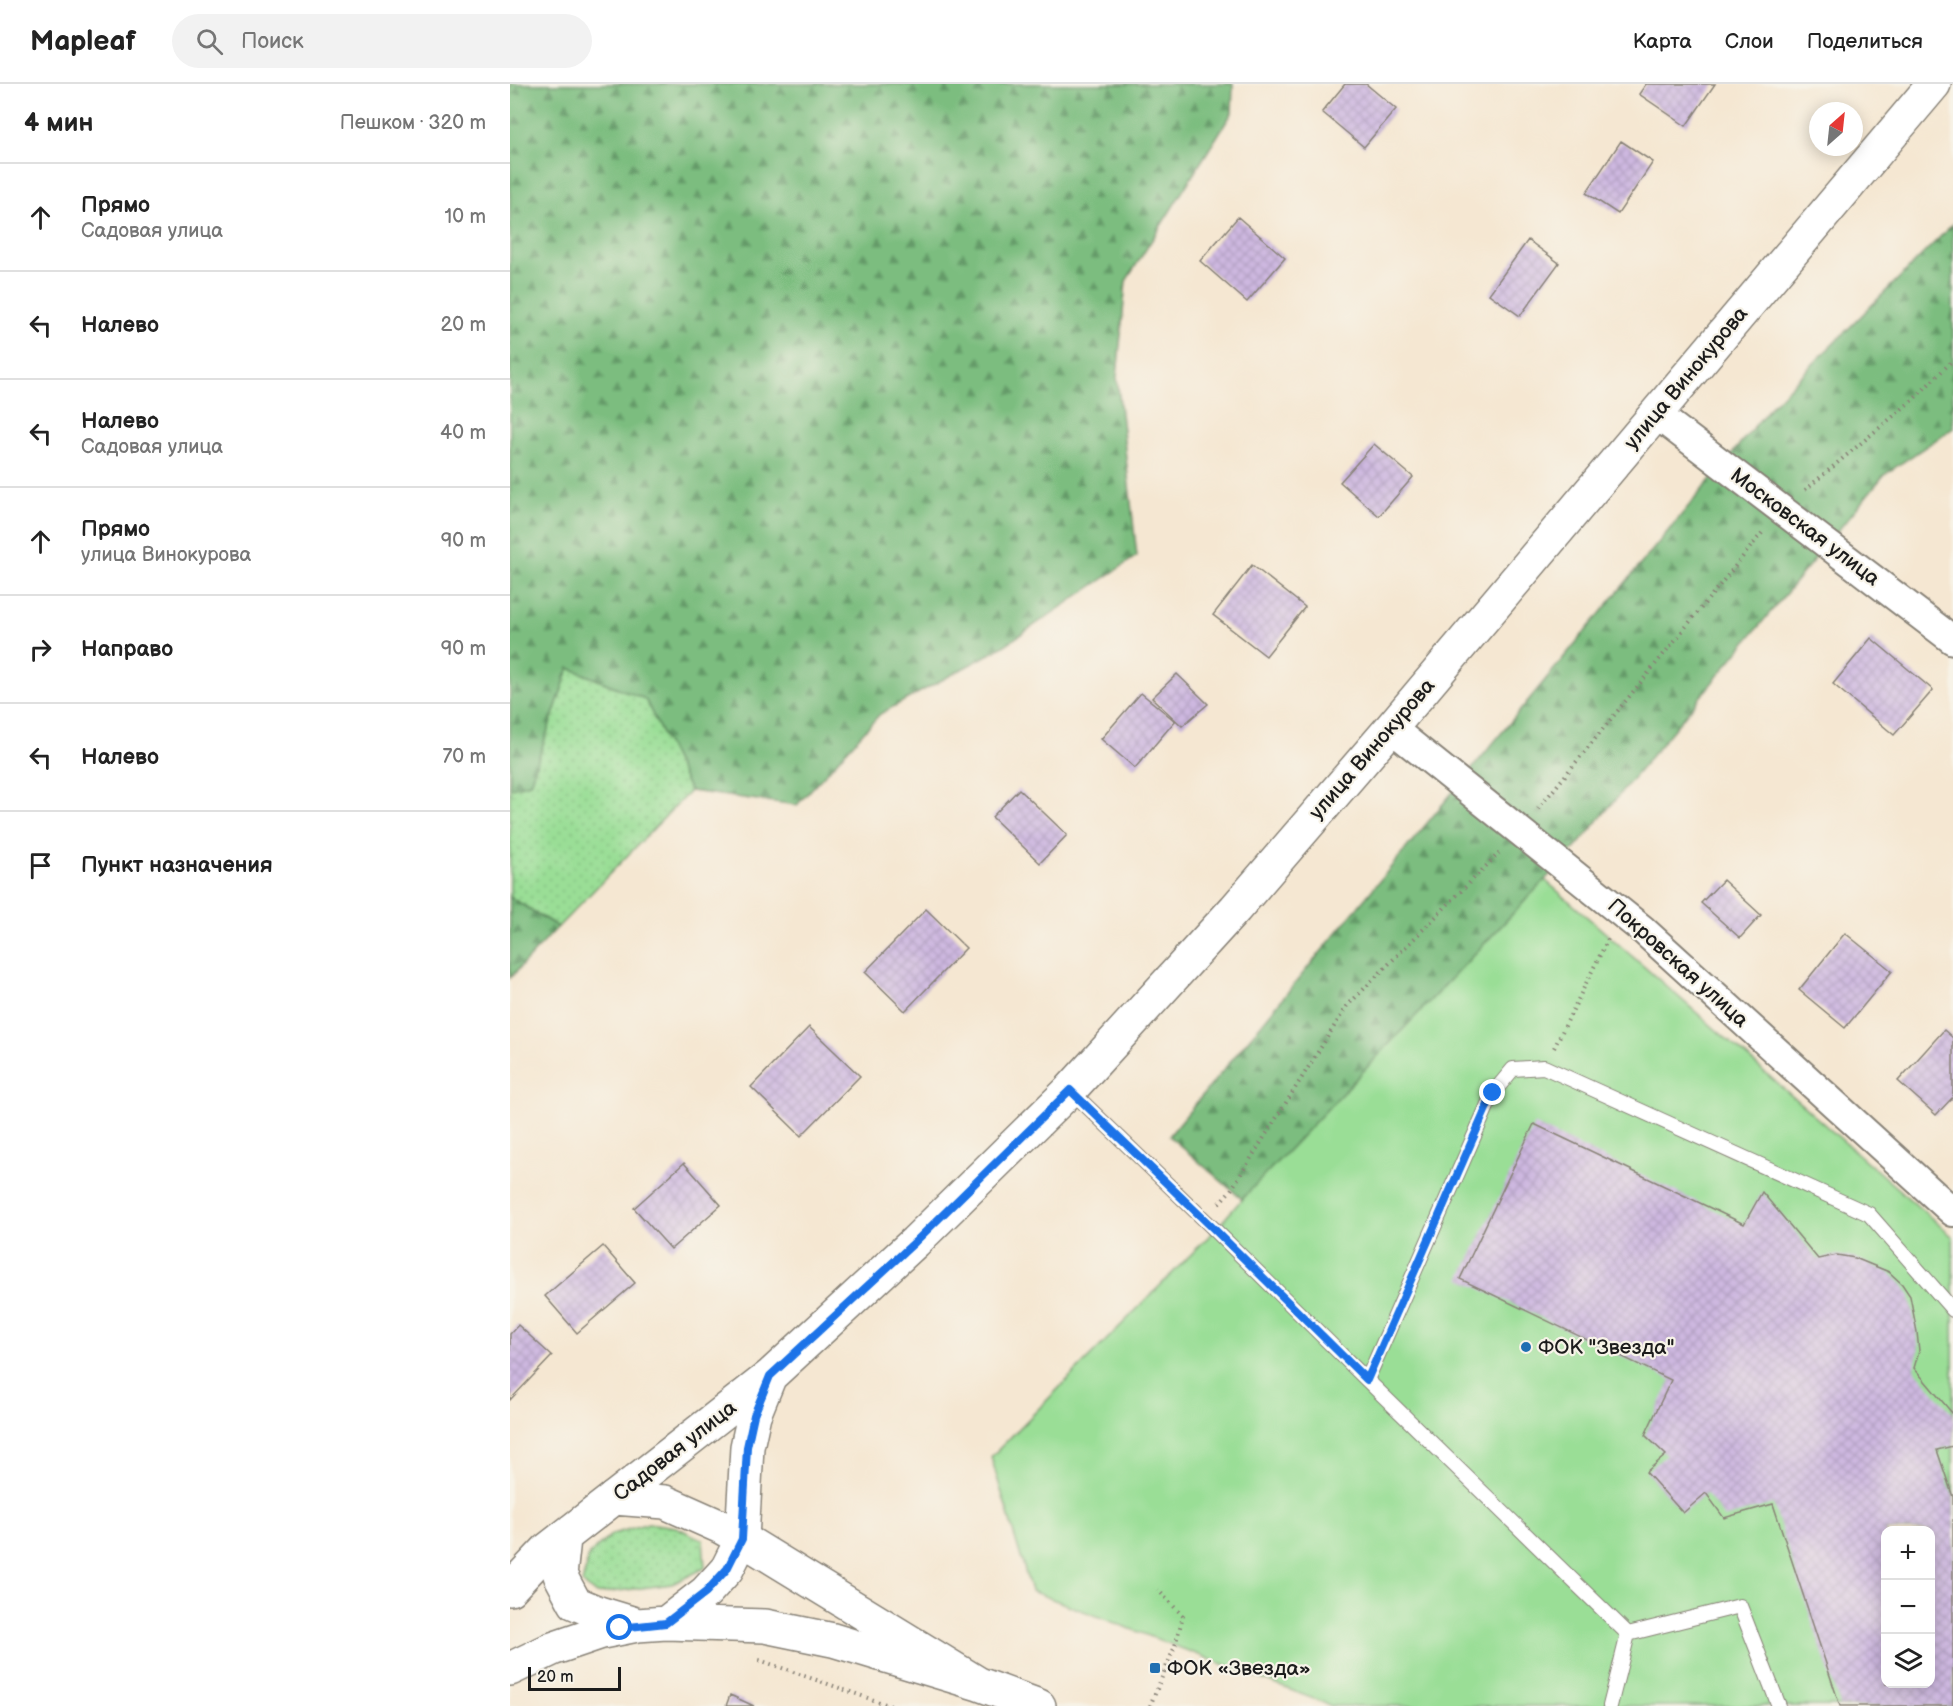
<!DOCTYPE html>
<html lang="ru">
<head>
<meta charset="utf-8">
<style>
  :root { --surface:#fff; --page:#f2f2f2; --text:#222; --muted:#767676; --line:#e0e0e0 }
  body { margin:0; font-family:"Balsamiq Sans",sans-serif; background:var(--page); color:var(--text) }
  .controls { position:absolute; right:18px; bottom:18px; display:grid; overflow:hidden; border-radius:12px; box-shadow:0 3px 15px #0003 }
  .controls button { width:54px; height:54px; display:grid; place-items:center; padding:0; border:0; border-bottom:2px solid var(--line); background:var(--surface); color:var(--text); font:30px sans-serif }
  .compass { position:absolute; left:1299px; top:18px; width:54px; height:54px; border-radius:50%; background:var(--surface); box-shadow:0 3px 15px #0003; rotate:27deg }
  .scale { position:absolute; left:18px; bottom:15px; width:93px; box-sizing:border-box; padding-left:6px; border:3px solid #1c1c1c; border-top:0; font-size:16px; line-height:21px; white-space:nowrap; color:#1c1c1c; -webkit-text-stroke:4px #f7f3e8; paint-order:stroke }
  .stop { position:absolute; width:18px; height:18px; margin:-14px; border:4px solid #1a73e8; border-radius:50%; background:#fff }
  .stop.end { background:#1a73e8; border-color:#fff; box-shadow:0 2px 6px #0008 }
  .list { margin:0; padding:0; list-style:none }
  h2 { display:flex; justify-content:space-between; align-items:center; height:78px; margin:0; padding:0 24px; font-size:26px }
  h2 small { font-size:20px; font-weight:400; color:var(--muted) }
  .list li { display:grid; grid-template-columns:39px 1fr auto; gap:18px; align-items:center; box-sizing:border-box; height:108px; padding:0 24px; border-top:2px solid var(--line) }
  .list b { display:block; font-size:22px; white-space:nowrap }
  .list p { margin:0; font-size:20px; white-space:nowrap; color:var(--muted) }
  .list em { font-size:20px; font-style:normal; color:var(--muted) }
  .icon { flex:none; width:33px; height:33px; fill:none; stroke:currentColor; stroke-width:2; stroke-linecap:round; stroke-linejoin:round }
  .map { position:relative; flex:none; width:1443px; height:1622px; overflow:hidden }
  header { display:flex; align-items:center; gap:36px; box-sizing:border-box; height:84px; padding:0 30px; background:var(--surface); border-bottom:2px solid var(--line) }
  header strong { font-size:28px }
  nav { display:flex; gap:33px; margin-inline-start:auto; font-size:21px }
  .search { width:420px; height:54px; background:var(--page); display:flex; align-items:center; gap:15px; box-sizing:border-box; padding:0 21px; border-radius:33px; color:var(--muted); font-size:22px }
  main { display:flex }
  aside { flex:1; background:var(--surface) }
  .map>svg:first-child { display:block }
  .grass { fill:url(#grass-dots); stroke:#5b7d59; stroke-width:1.5 }
  .forest { fill:url(#forest-firs); stroke:#4c6c4e; stroke-width:1.5 }
  .park { fill:#9ade96; stroke:#5b7d59; stroke-width:1.5; fill-rule:evenodd }
  .building { fill:url(#building-cross-hatch); fill-rule:evenodd }
  .lines { fill:none; stroke-linecap:round; stroke-linejoin:round }
  .lane-casing { stroke:#888277; stroke-width:16 }
  .street-casing { stroke:#888277; stroke-width:32 }
  .secondary-casing { stroke:#888277; stroke-width:36 }
  .primary-casing { stroke:#888277; stroke-width:36 }
  .path { stroke:#888277; stroke-width:4; stroke-dasharray:1.5 4.5; stroke-linecap:butt }
  .lane { stroke:#fff; stroke-width:14 }
  .street { stroke:#fff; stroke-width:28 }
  .secondary { stroke:#fff; stroke-width:33 }
  .primary { stroke:#fff; stroke-width:33 }
  .route { stroke:#1a73e8; stroke-width:8 }
  .poi-dot { fill:#1f6fb2; stroke:#f7f3e8; stroke-width:2 }
  .labels { text-anchor:middle; dominant-baseline:central; stroke-width:4.5; stroke-linejoin:round; paint-order:stroke }
  .street-label { font-size:21px; fill:#1c1c1c; stroke:#f7f3e8 }
  .poi-label { font-size:21px; fill:#1c1c1c; stroke:#f7f3e8; text-anchor:start }
</style>
</head>
<body>
<header>
<strong>Mapleaf</strong>
<div class="search"><svg class="icon" aria-label="search" viewBox="0 0 24 24"><circle cx="10" cy="10" r="6"/><path d="M15 15l6 6"/></svg>Поиск</div>
<nav><a>Карта</a><a>Слои</a><a>Поделиться</a></nav>
</header>
<main>
<aside>
<h2>4 мин<small>Пешком · 320 m</small></h2>
<ul class="list">
<li><svg class="icon" aria-label="ahead" viewBox="0 0 24 24"><path d="M12 20V5M6 11l6-6 6 6"/></svg><div><b>Прямо</b><p>Садовая улица</p></div><em>10 m</em></li>
<li><svg class="icon" aria-label="left" viewBox="0 0 24 24"><path d="M17 20v-9H6M10 6l-5 5 5 5"/></svg><div><b>Налево</b></div><em>20 m</em></li>
<li><svg class="icon" aria-label="left" viewBox="0 0 24 24"><path d="M17 20v-9H6M10 6l-5 5 5 5"/></svg><div><b>Налево</b><p>Садовая улица</p></div><em>40 m</em></li>
<li><svg class="icon" aria-label="ahead" viewBox="0 0 24 24"><path d="M12 20V5M6 11l6-6 6 6"/></svg><div><b>Прямо</b><p>улица Винокурова</p></div><em>90 m</em></li>
<li><svg class="icon" aria-label="right" viewBox="0 0 24 24"><path d="M7 20v-9h11M14 6l5 5-5 5"/></svg><div><b>Направо</b></div><em>90 m</em></li>
<li><svg class="icon" aria-label="left" viewBox="0 0 24 24"><path d="M17 20v-9H6M10 6l-5 5 5 5"/></svg><div><b>Налево</b></div><em>70 m</em></li>
<li><svg class="icon" aria-label="arrive" viewBox="0 0 24 24"><path d="M6 21V4h12l-3 4 3 4H6"/></svg><div><b>Пункт назначения</b></div></li>
</ul>
</aside>
<div class="map">
<svg width="1443" height="1622" viewBox="0 0 1443 1622">
  <defs>
    <pattern id="grass-dots" width="8" height="8" patternUnits="userSpaceOnUse" patternTransform="scale(1.5)"><rect width="8" height="8" fill="#9ade96"/><path d="M2 2h.1M6 6h.1" fill="none" stroke="#84be81" stroke-width="1.8" stroke-linecap="round"/></pattern>
    <pattern id="forest-firs" width="22" height="20" patternUnits="userSpaceOnUse" patternTransform="scale(1.5)"><rect width="22" height="20" fill="#7bbd7f"/><path d="M5 1l3.5 6h-7zM16 11l3.5 6h-7z" fill="#649967"/></pattern>
    <pattern id="building-cross-hatch" width="8" height="8" patternUnits="userSpaceOnUse" patternTransform="scale(1.5)"><rect width="8" height="8" fill="#ceb8e0"/><path d="M0 0l8 8M0 8l8-8" fill="none" stroke="#b09ec0"/></pattern>
  </defs>
  <rect width="100%" height="100%" fill="#f7f3e8"/>
  <filter id="ink" filterUnits="userSpaceOnUse"><feTurbulence type="fractalNoise" baseFrequency=".0167" numOctaves="2"/><feDisplacementMap in="SourceGraphic" scale="12" xChannelSelector="R" yChannelSelector="G"/><feConvolveMatrix kernelMatrix="1 2 1 2 8 2 1 2 1" color-interpolation-filters="sRGB"/></filter>
  <filter id="wash" filterUnits="userSpaceOnUse"><feTurbulence type="fractalNoise" baseFrequency=".008" numOctaves="4" result="noise"/><feDisplacementMap in="SourceGraphic" scale="24" xChannelSelector="R" yChannelSelector="G"/><feGaussianBlur stdDeviation="1.35" result="paint"/><feColorMatrix in="noise" values="0 0 0 0 0 0 0 0 0 0 0 0 0 0 0 0 0 1.4 0 .05"/><feComposite in="paint" operator="in"/></filter>
  <g filter="url(#wash)">
    <rect width="100%" height="100%" fill="#f5e7d2"/>
    <!-- grass -->
    <path class="grass" d="M 59,584 L 135,615 L 180,707 L 48,843 L 0,813 L 0,704 L 20,698 Z
      M 138,1439 L 166,1443 L 193,1456 L 195,1484 L 162,1500 L 86,1510 L 72,1499 L 79,1471 L 101,1451 Z"/>
    <!-- forest -->
    <path class="forest" d="M 0,0 L 723,0 L 722,29 L 616,197 L 607,293 L 627,472 L 492,563 L 370,630 L 287,721 L 180,707 L 135,615 L 59,584 L 20,699 L 0,704 Z
      M 1443,140 L 1443,344 L 1374,391 L 1067,762 L 732,1115 L 659,1052 L 1262,321 Z
      M 0,813 L 48,843 L 0,894 Z"/>
    <!-- park -->
    <path class="park" d="M 1035,796 L 1443,1153 L 1443,1622 L 822,1622 L 521,1507 L 481,1373 L 705,1146 L 732,1115 ZM 1376,1446 L 1420,1446 L 1420,1600 L 1376,1600 Z"/>
    <g id="blocks">
      <!-- building -->
      <path class="building" d="M 835,0 L 856,0 L 886,25 L 854,63 L 812,28 Z
        M 1136,0 L 1205,0 L 1176,42 L 1129,10 Z
        M 1111,57 L 1143,78 L 1108,130 L 1076,109 Z
        M 728,133 L 775,174 L 737,218 L 690,177 Z
        M 1018,156 L 1049,179 L 1010,232 L 979,210 Z
        M 864,360 L 903,393 L 869,432 L 830,398 Z
        M 742,481 L 795,523 L 756,572 L 703,531 Z
        M 1361,554 L 1423,606 L 1384,651 L 1323,600 Z
        M 667,590 L 698,620 L 672,642 L 642,614 Z
        M 631,609 L 665,637 L 625,684 L 591,655 Z
        M 509,705 L 557,751 L 530,779 L 482,733 Z
        M 1213,796 L 1251,831 L 1230,854 L 1191,819 Z
        M 416,825 L 456,864 L 395,927 L 355,888 Z
        M 1335,849 L 1382,887 L 1335,944 L 1289,906 Z
        M 299,943 L 350,992 L 291,1052 L 241,1003 Z
        M 1434,946 L 1443,954 L 1443,1013 L 1426,1031 L 1388,997 Z
        M 1024,1040 L 1234,1140 L 1252,1108 L 1308,1175 L 1327,1171 L 1345,1174 L 1379,1188 L 1392,1200 L 1400,1212 L 1407,1248 L 1409,1267 L 1404,1284 L 1443,1330 L 1443,1362 L 1427,1366 L 1443,1413 L 1443,1622 L 1330,1622 L 1263,1420 L 1214,1434 L 1196,1409 L 1173,1429 L 1136,1388 L 1156,1371 L 1135,1351 L 1161,1296 L 950,1195 ZM 1376,1446 L 1420,1446 L 1420,1600 L 1376,1600 Z
        M 174,1079 L 211,1121 L 161,1165 L 124,1124 Z
        M 93,1162 L 125,1199 L 67,1249 L 35,1212 Z
        M 8,1241 L 42,1272 L 0,1316 L 0,1250 Z
        M 220,1611 L 244,1622 L 216,1622 Z"/>
    </g>
  </g>
  <g filter="url(#ink)">
    <use href="#blocks" fill-opacity="0" stroke="#888277" stroke-width="1.5"/>
    <g class="lines">
      <!-- lane casing -->
      <g class="lane-casing">
        <path id="lane" d="M 560,1006 L 705,1146 L 857,1296
          M 1118,1550 L 857,1296 L 983,1009 L 1003,985 L 1034,983 L 1359,1130 L 1443,1226
          M 1118,1550 L 1230,1522 L 1269,1622
          M 1100,1622 L 1118,1550"/>
      </g>
      <!-- street casing -->
      <g class="street-casing">
        <path id="street" d="M 1146,330 L 1443,556
          M 881,644 L 1133,846 L 1443,1128"/>
      </g>
      <!-- secondary casing -->
      <g class="secondary-casing">
        <path id="secondary" d="M 104,1414 L 260,1292 L 405,1158 L 560,1006 L 725,825 L 881,644 L 1424,0
          M 232,1455 L 237,1363 L 244,1331 L 259,1294"/>
      </g>
      <!-- primary casing -->
      <g class="primary-casing">
        <path id="primary" d="M 54,1455 L 50,1491 L 65,1519 L 89,1529 L 125,1540
          M 0,1505 L 37,1466 L 104,1414 L 155,1418 L 211,1443 L 232,1455 L 469,1600
          M 156,1539 L 196,1508 L 217,1485 L 232,1455
          M 0,1585 L 42,1565 L 92,1548 L 127,1541 L 156,1539 L 255,1542 L 323,1556 L 469,1600 L 529,1622"/>
      </g>
      <!-- path -->
      <path class="path" d="M 1295,406 L 1405,314 L 1443,276
        M 1028,725 L 1252,449
        M 1044,964 L 1098,855
        M 709,1119 L 721,1106 L 837,922 L 989,769
        M 249,1576 L 381,1622
        M 640,1622 L 665,1562 L 673,1532 L 648,1506"/>
      <!-- lane -->
      <use href="#lane" class="lane"/>
      <!-- street -->
      <use href="#street" class="street"/>
      <!-- secondary -->
      <use href="#secondary" class="secondary"/>
      <!-- primary -->
      <use href="#primary" class="primary"/>
    </g>
  </g>
  <g class="lines" filter="url(#ink)">
    <!-- route -->
    <path class="route" d="M 110,1544 L 156,1539 L 196,1508 L 217,1485 L 232,1455 L 237,1363 L 244,1331 L 260,1292 L 405,1158 L 560,1006 L 705,1146 L 857,1296 L 983,1009"/>
  </g>
  <!-- markers -->
  <g class="poi-dot">
    <circle cx="1016" cy="1263" r="6"/>
    <rect x="639" y="1578" width="12" height="12" rx="3"/>
  </g>
  <g class="labels">
    <!-- street labels -->
    <g class="street-label">
      <text transform="translate(1176 294) rotate(-50)">улица Винокурова</text>
      <text transform="translate(1295 443) rotate(37)">Московская улица</text>
      <text transform="translate(862 665) rotate(-49)">улица Винокурова</text>
      <text transform="translate(1168 879) rotate(42)">Покровская улица</text>
      <text transform="translate(165 1367) rotate(-38)">Садовая улица</text>
    </g>
    <!-- poi labels -->
    <g class="poi-label">
      <text x="1028" y="1263">ФОК "Звезда"</text>
      <text x="657" y="1584">ФОК «Звезда»</text>
    </g>
  </g>
</svg>
<div class="controls">
<button>+</button>
<button>−</button>
<button><svg class="icon" aria-label="layers" viewBox="0 0 24 24"><path d="M12 4l9 5-9 5-9-5zM3 14l9 5 9-5"/></svg></button>
</div>
<svg class="compass" viewBox="-18 -18 36 36"><path d="M0-13l5 13h-10z" fill="#e53935"/><path d="M0 13l5-13h-10z" fill="#767676"/></svg>
<div class="scale">20 m</div>
<div class="stop" style="left:110px;top:1544px"></div>
<div class="stop end" style="left:983px;top:1009px"></div>
</div>
</main>
</body>
</html>
